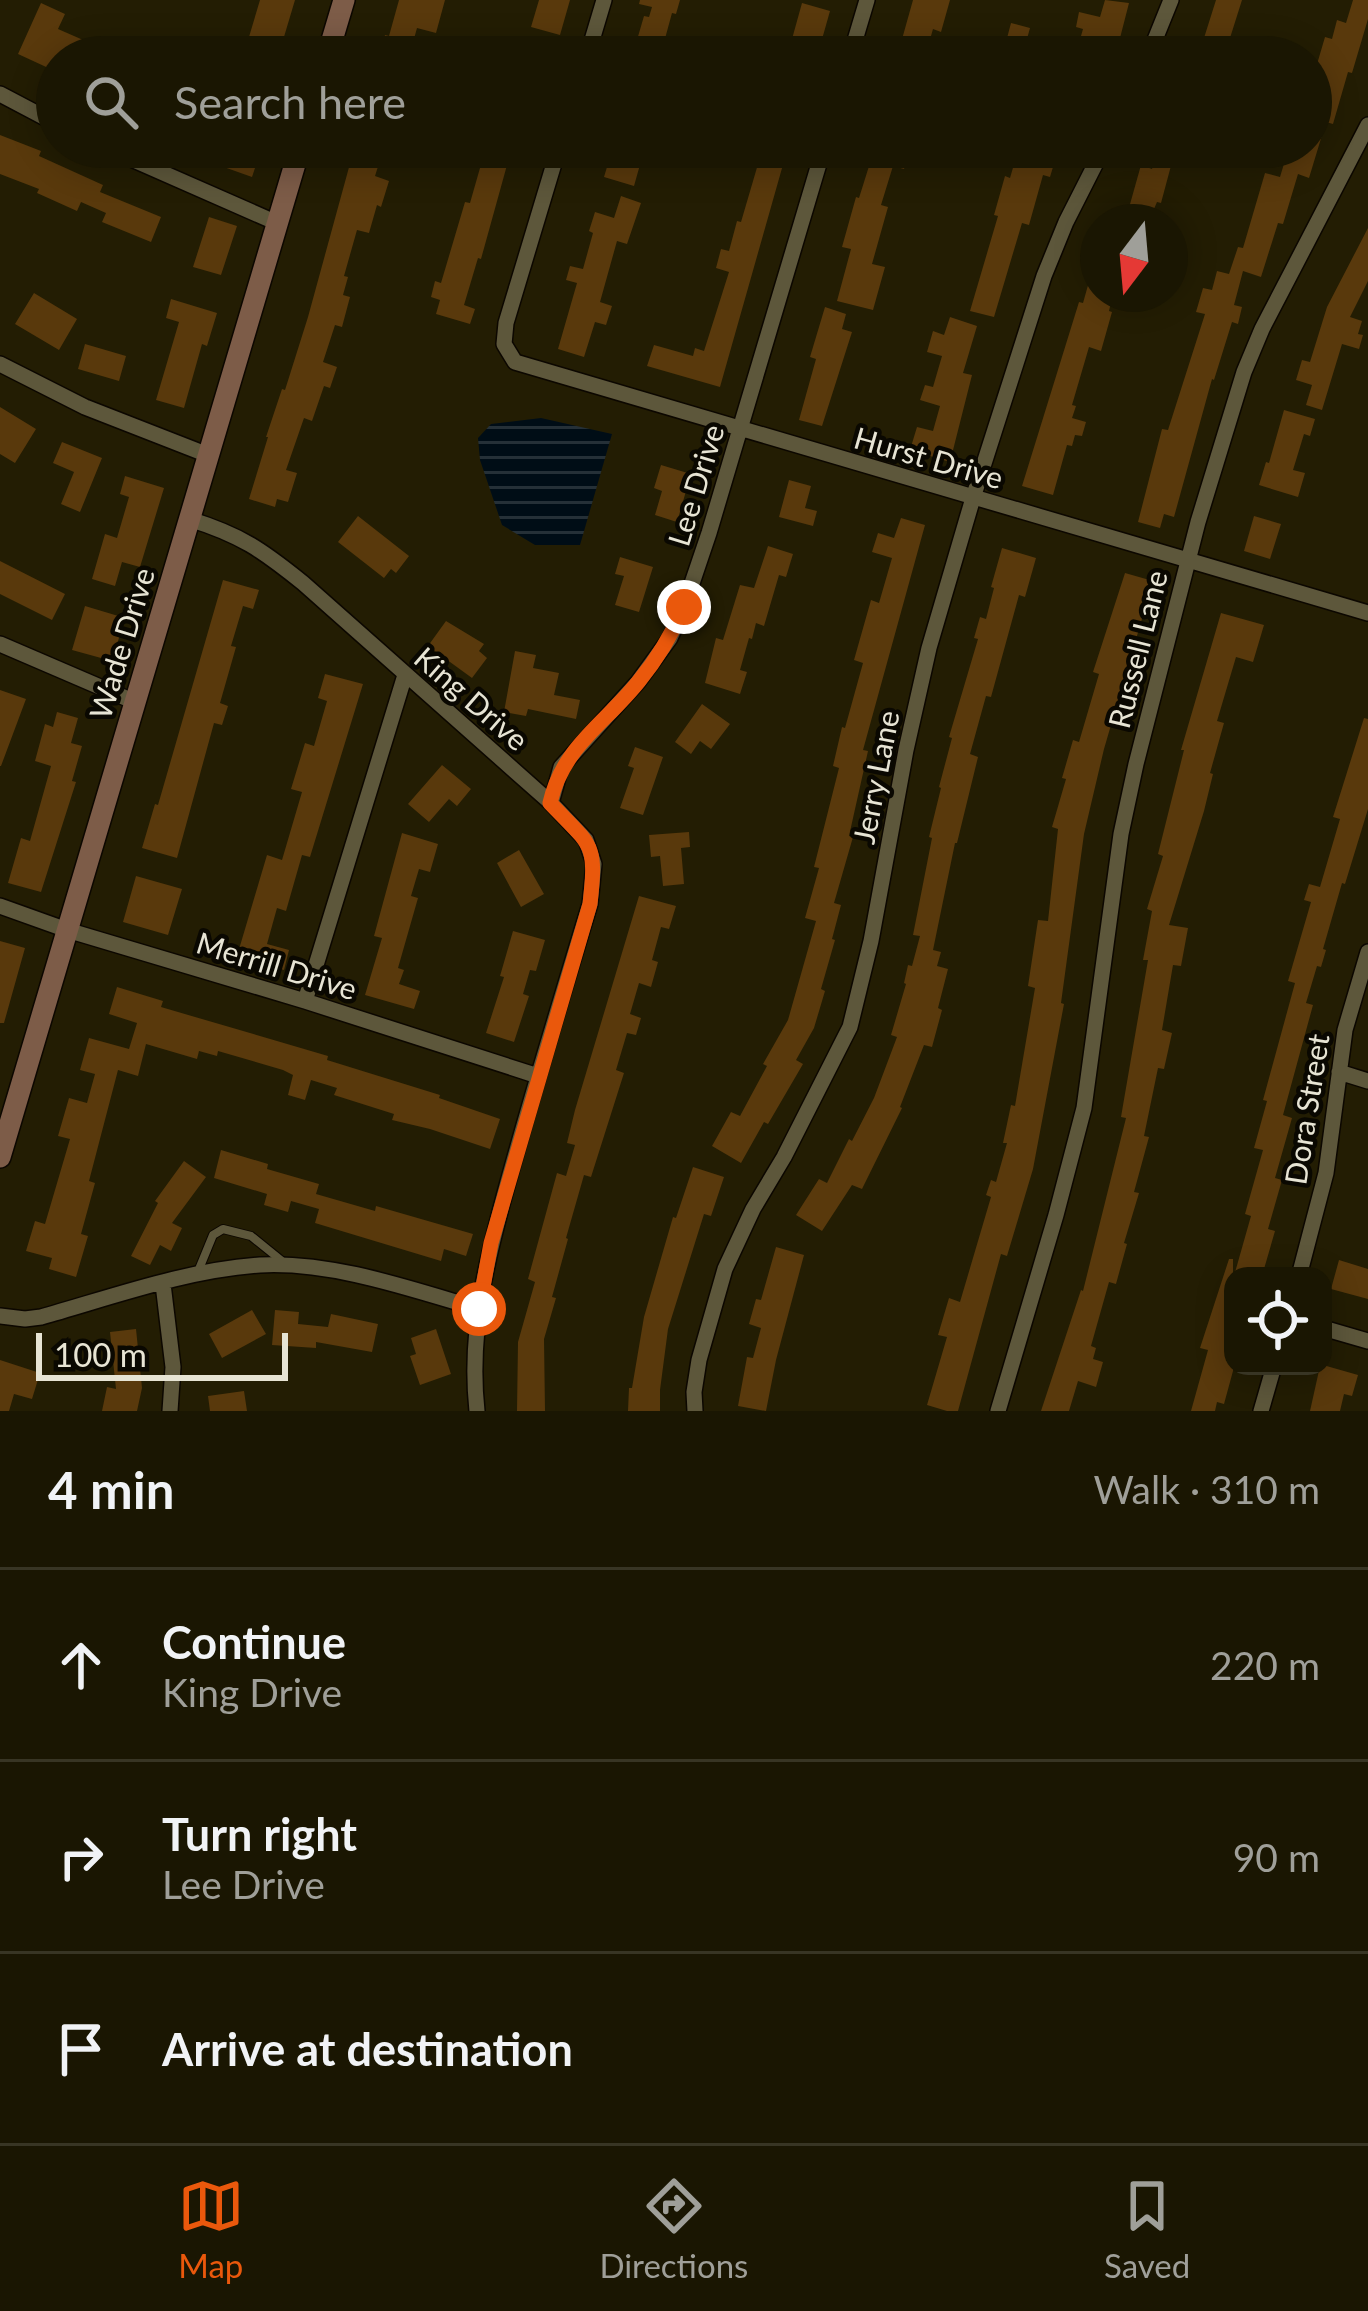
<!DOCTYPE html>
<html lang="en">
<head>
<meta charset="utf-8">
<style>
  :root { --surface:#1a1602; --page:#231f0c; --text:#f1f3f6; --muted:#9f9f99; --line:#383524; --accent:#ea580c }
  body { margin:0; font-family:Lato,sans-serif; background:var(--page); color:var(--text) }
  .controls { position:absolute; right:36px; bottom:36px; display:grid; overflow:hidden; border-radius:24px; box-shadow:0 6px 30px #0003 }
  .controls button { width:108px; height:108px; display:grid; place-items:center; padding:0; border:0; border-bottom:3px solid var(--line); background:var(--surface); color:var(--text); font:60px sans-serif }
  .compass { position:absolute; left:1080px; top:204px; width:108px; height:108px; border-radius:50%; background:var(--surface); box-shadow:0 6px 30px #0003; rotate:196deg }
  .scale { position:absolute; left:36px; bottom:30px; width:252px; box-sizing:border-box; padding-left:12px; border:6px solid #e7e4d4; border-top:0; font-size:33px; line-height:42px; white-space:nowrap; color:#e7e4d4; -webkit-text-stroke:9px #0a0801; paint-order:stroke }
  .stop { position:absolute; width:36px; height:36px; margin:-27px; border:9px solid #ea580c; border-radius:50%; background:#fff }
  .stop.end { background:#ea580c; border-color:#fff; box-shadow:0 3px 12px #0008 }
  .list { margin:0; padding:0; list-style:none }
  h2 { display:flex; justify-content:space-between; align-items:center; height:156px; margin:0; padding:0 48px; font-size:51px }
  h2 small { font-size:39px; font-weight:400; color:var(--muted) }
  .list li { display:grid; grid-template-columns:78px 1fr auto; gap:36px; align-items:center; box-sizing:border-box; height:192px; padding:0 48px; border-top:3px solid var(--line) }
  .list b { display:block; font-size:45px; white-space:nowrap }
  .list p { margin:0; font-size:39px; white-space:nowrap; color:var(--muted) }
  .list em { font-size:39px; font-style:normal; color:var(--muted) }
  .icon { flex:none; width:66px; height:66px; fill:none; stroke:currentColor; stroke-width:2; stroke-linecap:round; stroke-linejoin:round }
  .map { position:relative; flex:none; width:1368px; height:1411px; overflow:hidden }
  .search { position:absolute; background:var(--surface); box-shadow:0 6px 30px #0003; left:36px; right:36px; top:36px; height:132px; display:flex; align-items:center; gap:30px; box-sizing:border-box; padding:0 42px; border-radius:66px; color:var(--muted); font-size:45px }
  .sheet { height:732px; background:var(--surface) }
  nav { display:flex; justify-content:space-around; align-items:center; box-sizing:border-box; height:168px; border-top:3px solid var(--line); background:var(--surface); font-size:33px; color:var(--muted) }
  nav a { display:grid; justify-items:center; gap:6px }
  nav .on { color:var(--accent) }
  .map>svg:first-child { display:block }
  .water { fill:url(#water-rules) }
  .building { fill:#59390c }
  .lines { fill:none; stroke-linecap:round; stroke-linejoin:round }
  .lane-casing { stroke:#0c0700; stroke-width:10 }
  .street-casing { stroke:#0c0700; stroke-width:18 }
  .secondary-casing { stroke:#0c0700; stroke-width:24 }
  .lane { stroke:#5d573b; stroke-width:8 }
  .street { stroke:#5d573b; stroke-width:15 }
  .secondary { stroke:#7d5c48; stroke-width:21 }
  .route { stroke:#ea580c; stroke-width:15 }
  .labels { text-anchor:middle; dominant-baseline:central; stroke-width:9; stroke-linejoin:round; paint-order:stroke }
  .street-label { font-size:30px; fill:#e7e4d4; stroke:#0a0801 }
</style>
</head>
<body>
<div class="map">
<svg width="1368" height="1411" viewBox="0 0 1368 1411">
  <defs>
    <pattern id="water-rules" width="6" height="5" patternUnits="userSpaceOnUse" patternTransform="scale(3)"><rect width="6" height="5" fill="#000d16"/><path d="M0 2.5h6" fill="none" stroke="#253037"/></pattern>
  </defs>
  <rect width="100%" height="100%" fill="#231d03"/>
  <!-- water -->
  <path class="water" d="M 541,418 L 612,434 L 580,545 L 535,545 L 502,525 L 480,460 L 478,438 L 491,424 Z"/>
  <!-- building -->
  <path class="building" d="M 260,0 L 295,0 L 278,57 L 243,57 Z
    M 399,0 L 445,0 L 436,33 L 417,28 L 409,57 L 379,57 L 385,35 L 389,36 Z
    M 539,0 L 570,0 L 560,35 L 531,27 Z
    M 640,0 L 680,0 L 676,14 L 672,13 L 660,57 L 632,57 L 644,16 L 649,17 L 652,7 L 639,4 Z
    M 913,0 L 950,0 L 941,32 L 933,29 L 925,57 L 897,57 Z
    M 1105,0 L 1129,3 L 1119,42 L 1112,41 L 1107,57 L 1075,57 L 1083,29 L 1076,27 L 1079,12 L 1100,17 Z
    M 1216,0 L 1242,0 L 1224,57 L 1198,57 Z
    M 1353,0 L 1368,0 L 1368,19 L 1352,73 L 1348,72 L 1333,124 L 1326,122 L 1309,178 L 1298,174 L 1283,224 L 1278,223 L 1261,277 L 1243,271 L 1234,305 L 1242,307 L 1238,324 L 1232,322 L 1214,380 L 1212,379 L 1174,517 L 1164,514 L 1160,528 L 1138,522 L 1162,429 L 1168,430 L 1205,314 L 1196,312 L 1203,288 L 1212,290 L 1217,271 L 1229,274 L 1238,247 L 1243,248 L 1265,173 L 1280,177 L 1289,147 L 1311,147 L 1311,70 L 1315,71 L 1325,37 L 1332,39 L 1337,20 L 1346,23 Z
    M 41,3 L 65,14 L 58,29 L 122,57 L 57,57 L 57,72 L 18,54 Z
    M 802,3 L 830,11 L 817,57 L 787,57 Z
    M 1011,23 L 1030,28 L 1022,57 L 1002,57 Z
    M 0,135 L 41,151 L 39,156 L 103,185 L 100,192 L 161,217 L 151,242 L 102,222 L 106,213 L 81,202 L 77,211 L 37,193 L 39,189 L 0,174 Z
    M 228,147 L 262,147 L 252,177 L 221,166 Z
    M 486,147 L 512,147 L 481,259 L 478,258 L 464,305 L 475,309 L 470,324 L 436,314 L 440,300 L 431,297 L 435,281 L 441,283 L 465,202 L 470,203 Z
    M 613,147 L 645,147 L 634,186 L 604,177 Z
    M 763,147 L 788,147 L 720,387 L 647,366 L 654,345 L 693,356 L 695,348 L 704,351 L 729,272 L 716,268 L 721,249 L 729,251 L 737,221 L 741,222 Z
    M 875,147 L 893,147 L 910,152 L 904,169 L 893,166 L 881,205 L 888,207 L 872,264 L 885,267 L 873,310 L 837,301 L 851,249 L 842,247 L 856,197 L 859,198 Z
    M 1019,147 L 1059,147 L 1050,177 L 1043,175 L 1029,225 L 1022,223 L 994,317 L 970,311 L 998,216 L 994,215 L 1005,176 L 1010,178 Z
    M 1158,147 L 1199,147 L 1193,168 L 1172,162 L 1161,203 L 1157,202 L 1154,209 L 1150,222 L 1125,222 L 1141,165 L 1152,169 Z
    M 354,149 L 381,157 L 375,176 L 389,181 L 381,207 L 377,205 L 369,233 L 357,230 L 344,276 L 348,277 L 343,295 L 350,297 L 342,327 L 335,325 L 323,362 L 337,367 L 330,388 L 324,386 L 312,421 L 304,418 L 286,470 L 297,473 L 288,502 L 277,499 L 275,507 L 249,499 L 268,437 L 266,437 L 282,389 L 285,390 L 308,317 Z
    M 621,196 L 641,203 L 627,244 L 617,241 L 600,302 L 612,306 L 606,325 L 595,322 L 584,357 L 558,349 L 577,283 L 566,280 L 570,266 L 583,269 L 593,233 L 589,231 L 595,212 L 614,218 Z
    M 209,217 L 237,226 L 221,275 L 193,267 Z
    M 1368,228 L 1368,281 L 1350,317 L 1362,321 L 1358,334 L 1363,335 L 1359,349 L 1342,344 L 1322,410 L 1306,405 L 1312,385 L 1296,380 L 1302,360 L 1310,362 L 1327,307 Z
    M 1094,264 L 1098,265 L 1098,294 L 1113,294 L 1109,311 L 1112,312 L 1101,351 L 1089,347 L 1072,405 L 1076,406 L 1072,418 L 1086,422 L 1082,436 L 1075,435 L 1072,446 L 1067,445 L 1053,495 L 1022,486 L 1079,302 L 1083,303 Z
    M 34,293 L 77,319 L 59,350 L 15,324 Z
    M 171,299 L 217,313 L 207,346 L 202,344 L 184,408 L 156,400 L 179,322 L 166,318 Z
    M 825,307 L 846,314 L 842,329 L 852,332 L 822,426 L 799,420 L 816,359 L 810,357 Z
    M 950,317 L 977,326 L 963,373 L 972,375 L 950,462 L 910,450 L 917,427 L 933,431 L 940,406 L 920,400 L 925,385 L 933,387 L 942,356 L 927,352 L 933,331 L 944,335 Z
    M 85,344 L 126,356 L 119,381 L 78,369 Z
    M 0,407 L 36,429 L 15,463 L 0,454 Z
    M 1284,410 L 1315,419 L 1310,436 L 1304,434 L 1293,470 L 1305,473 L 1298,497 L 1259,485 L 1266,462 L 1269,463 Z
    M 62,442 L 102,458 L 80,512 L 61,504 L 74,472 L 53,463 Z
    M 661,465 L 691,474 L 677,522 L 655,515 L 662,491 L 654,488 Z
    M 125,476 L 164,488 L 140,567 L 122,562 L 115,586 L 92,579 L 105,534 L 117,538 L 129,497 L 120,494 Z
    M 789,480 L 811,486 L 805,508 L 817,511 L 813,526 L 779,517 Z
    M 358,516 L 409,556 L 396,573 L 391,569 L 384,578 L 338,542 Z
    M 1254,516 L 1281,524 L 1270,559 L 1244,551 Z
    M 901,518 L 925,525 L 863,750 L 868,751 L 849,836 L 853,837 L 834,903 L 841,905 L 832,939 L 835,940 L 821,989 L 825,991 L 814,1028 L 796,1060 L 803,1064 L 768,1124 L 764,1122 L 741,1163 L 712,1146 L 731,1112 L 740,1116 L 767,1066 L 763,1064 L 788,1020 L 816,921 L 805,918 L 819,868 L 814,867 L 839,768 L 833,766 L 842,727 L 845,728 L 863,663 L 854,660 L 871,600 L 879,603 L 892,558 L 872,552 L 878,533 L 894,538 Z
    M 768,546 L 793,554 L 786,577 L 779,575 L 764,626 L 756,623 L 752,639 L 749,638 L 740,670 L 747,672 L 740,694 L 705,683 L 716,638 L 723,640 L 740,585 L 754,588 Z
    M 1002,548 L 1036,558 L 1025,597 L 1019,595 L 991,697 L 986,696 L 970,754 L 978,757 L 957,843 L 955,843 L 933,950 L 941,952 L 937,966 L 948,969 L 938,1008 L 942,1010 L 932,1047 L 924,1045 L 900,1107 L 902,1108 L 862,1189 L 852,1185 L 822,1231 L 796,1215 L 819,1179 L 827,1183 L 849,1139 L 852,1141 L 874,1098 L 897,1037 L 891,1035 L 906,984 L 904,983 L 908,965 L 912,966 L 920,936 L 913,935 L 932,838 L 929,837 L 941,788 L 939,787 L 952,738 L 949,737 L 978,639 L 974,638 L 980,617 L 986,619 L 994,588 L 991,587 Z
    M 620,557 L 653,567 L 639,612 L 615,605 L 624,576 L 615,574 Z
    M 0,561 L 65,594 L 52,620 L 0,594 Z
    M 1125,573 L 1153,581 L 1104,749 L 1084,834 L 1061,1003 L 1064,1004 L 1033,1169 L 1007,1256 L 1001,1254 L 958,1411 L 947,1411 L 927,1405 L 947,1337 L 938,1335 L 949,1298 L 960,1302 L 991,1197 L 986,1195 L 991,1180 L 996,1182 L 1007,1143 L 1003,1143 L 1011,1105 L 1015,1106 L 1035,988 L 1028,986 L 1038,920 L 1048,921 L 1058,829 L 1052,827 L 1066,779 L 1062,778 L 1073,740 L 1079,742 L 1099,674 L 1093,672 Z
    M 223,580 L 259,590 L 253,609 L 243,606 L 231,646 L 236,647 L 220,703 L 228,706 L 222,725 L 214,723 L 177,858 L 142,848 L 155,804 L 158,805 Z
    M 85,606 L 125,618 L 112,661 L 72,650 Z
    M 1221,613 L 1264,625 L 1253,662 L 1236,657 L 1217,721 L 1224,723 L 1210,773 L 1213,774 L 1204,811 L 1169,925 L 1188,928 L 1181,966 L 1173,965 L 1162,1030 L 1172,1033 L 1164,1069 L 1158,1068 L 1144,1136 L 1149,1137 L 1134,1192 L 1139,1193 L 1124,1243 L 1127,1244 L 1116,1284 L 1109,1282 L 1091,1346 L 1096,1348 L 1093,1359 L 1103,1362 L 1096,1387 L 1078,1381 L 1069,1411 L 1041,1411 L 1081,1290 L 1083,1291 L 1126,1118 L 1121,1117 L 1148,960 L 1143,960 L 1152,911 L 1147,909 L 1163,856 L 1158,854 L 1184,750 L 1181,750 Z
    M 446,621 L 484,644 L 479,651 L 487,658 L 472,678 L 428,646 Z
    M 515,651 L 536,655 L 533,668 L 559,673 L 554,695 L 580,700 L 576,719 L 528,709 L 526,716 L 504,712 Z
    M 325,674 L 363,684 L 310,857 L 302,855 L 286,911 L 277,908 L 267,944 L 289,950 L 284,970 L 237,956 L 267,855 L 282,860 L 302,792 L 291,789 L 305,743 L 314,746 L 327,701 L 318,698 Z
    M 0,690 L 26,699 L 1,766 L 0,766 Z
    M 702,704 L 730,724 L 711,749 L 700,741 L 691,754 L 675,742 Z
    M 57,712 L 78,718 L 71,743 L 82,746 L 72,781 L 76,782 L 41,892 L 8,883 L 21,838 L 30,841 L 51,766 L 35,761 L 45,724 L 53,727 Z
    M 1364,718 L 1368,719 L 1368,809 L 1345,884 L 1342,883 L 1323,949 L 1326,950 L 1321,967 L 1317,966 L 1306,1003 L 1313,1005 L 1283,1115 L 1292,1118 L 1275,1178 L 1282,1180 L 1268,1229 L 1275,1231 L 1262,1276 L 1234,1276 L 1251,1216 L 1245,1214 L 1263,1150 L 1254,1148 L 1267,1101 L 1263,1100 L 1295,983 L 1288,981 L 1311,902 L 1304,900 L 1309,884 L 1320,887 L 1340,819 L 1333,817 Z
    M 635,747 L 663,757 L 643,815 L 620,808 L 634,768 L 628,766 Z
    M 442,765 L 471,789 L 457,806 L 449,799 L 429,822 L 408,804 Z
    M 689,832 L 690,847 L 681,848 L 684,884 L 663,886 L 660,856 L 651,857 L 649,835 Z
    M 402,833 L 438,844 L 430,872 L 419,869 L 411,896 L 418,898 L 398,968 L 404,970 L 399,984 L 420,991 L 414,1009 L 365,995 L 382,938 L 374,936 Z
    M 519,850 L 544,894 L 521,907 L 497,863 Z
    M 136,876 L 182,889 L 168,935 L 123,922 Z
    M 639,896 L 676,906 L 669,929 L 661,927 L 652,960 L 658,962 L 651,987 L 639,983 L 630,1014 L 641,1018 L 636,1035 L 627,1033 L 616,1070 L 624,1073 L 591,1177 L 584,1175 L 566,1238 L 568,1239 L 552,1297 L 556,1298 L 544,1339 L 545,1411 L 517,1411 L 518,1342 L 535,1282 L 528,1279 L 557,1173 L 566,1176 L 575,1145 L 567,1143 L 575,1110 Z
    M 513,931 L 545,940 L 536,971 L 530,970 L 523,994 L 529,996 L 514,1042 L 486,1033 L 504,977 L 500,976 Z
    M 0,941 L 25,948 L 4,1023 L 0,1023 Z
    M 117,987 L 163,1001 L 161,1007 L 328,1056 L 327,1060 L 440,1095 L 439,1098 L 500,1119 L 490,1149 L 430,1129 L 392,1120 L 394,1114 L 334,1095 L 337,1088 L 311,1080 L 305,1100 L 288,1095 L 293,1075 L 283,1070 L 218,1051 L 217,1056 L 199,1051 L 197,1059 L 146,1044 L 138,1076 L 118,1070 L 89,1181 L 95,1183 L 81,1234 L 88,1236 L 76,1277 L 49,1269 L 52,1258 L 26,1251 L 35,1221 L 45,1224 L 70,1139 L 58,1136 L 69,1098 L 87,1103 L 95,1074 L 80,1070 L 89,1038 L 129,1049 L 137,1023 L 109,1014 Z
    M 221,1150 L 268,1164 L 267,1169 L 319,1184 L 316,1194 L 375,1211 L 376,1206 L 473,1234 L 466,1256 L 444,1249 L 441,1261 L 315,1223 L 319,1209 L 291,1201 L 288,1212 L 264,1205 L 267,1194 L 214,1178 Z
    M 184,1161 L 206,1177 L 172,1223 L 182,1228 L 171,1251 L 160,1245 L 150,1265 L 131,1256 L 158,1203 L 155,1201 Z
    M 693,1167 L 724,1177 L 711,1216 L 704,1214 L 668,1329 L 660,1390 L 660,1411 L 628,1411 L 629,1388 L 632,1388 L 644,1317 L 673,1217 L 676,1218 Z
    M 776,1247 L 804,1255 L 776,1360 L 766,1411 L 738,1406 L 747,1357 L 753,1358 L 761,1328 L 749,1324 L 756,1299 L 761,1300 Z
    M 1229,1259 L 1233,1259 L 1233,1371 L 1224,1404 L 1217,1402 L 1215,1411 L 1191,1411 L 1208,1350 L 1200,1348 Z
    M 1339,1260 L 1368,1269 L 1368,1299 L 1331,1289 Z
    M 252,1310 L 266,1334 L 222,1358 L 209,1334 Z
    M 275,1310 L 299,1312 L 298,1324 L 328,1327 L 331,1314 L 378,1324 L 372,1352 L 316,1342 L 316,1348 L 272,1345 Z
    M 136,1329 L 142,1388 L 137,1411 L 102,1411 L 107,1387 L 116,1389 L 110,1332 Z
    M 436,1329 L 451,1374 L 420,1385 L 410,1356 L 416,1354 L 411,1338 Z
    M 0,1360 L 40,1373 L 32,1399 L 14,1394 L 9,1411 L 0,1411 Z
    M 1323,1365 L 1358,1375 L 1352,1396 L 1344,1394 L 1340,1411 L 1310,1411 L 1320,1366 Z
    M 244,1391 L 247,1411 L 210,1411 L 208,1396 Z"/>
  <g class="lines">
    <!-- lane casing -->
    <g class="lane-casing">
      <path id="lane" d="M 197,1274 L 213,1235 L 223,1229 L 251,1236 L 282,1261"/>
    </g>
    <!-- street casing -->
    <g class="street-casing">
      <path id="street" d="M 587,57 L 604,0
        M 850,57 L 867,0
        M 1148,57 L 1171,0
        M 0,94 L 57,124
        M 104,147 L 277,223
        M 559,147 L 506,323 L 504,344 L 515,362 L 1368,613
        M 0,364 L 85,407 L 208,455
        M 189,519 C 241,535 262,550 303,583 L 551,803 L 586,840 L 594,864 L 590,904 C 565,986 540,1068 517,1150 C 493,1235 467,1322 477,1411
        M 0,644 L 135,702
        M 551,803 L 561,767 L 638,682 L 670,638 L 684,607 L 709,533 L 824,147
        M 0,906 L 67,930 L 305,1001 L 538,1076
        M 305,1001 L 405,675
        M 1339,1072 L 1368,1081
        M 1299,1276 L 1326,1173 L 1345,1030 L 1368,952
        M 163,1284 L 173,1367 L 170,1411
        M 0,1316 L 25,1319 L 41,1317 C 112,1297 186,1270 260,1265 C 331,1261 411,1289 479,1309
        M 1323,1328 L 1368,1341
        M 695,1411 L 694,1392 L 699,1360 L 725,1269 L 753,1209 L 784,1157 L 850,1027 L 871,941 L 906,750 L 929,648 L 973,498 L 1044,276 L 1066,222 L 1104,147
        M 998,1411 L 1056,1215 L 1084,1108 L 1121,834 L 1136,764 L 1198,522 L 1244,372 L 1262,329 L 1368,125
        M 1261,1411 L 1274,1366"/>
    </g>
    <!-- secondary casing -->
    <g class="secondary-casing">
      <path id="secondary" d="M 327,57 L 344,0
        M 0,1157 L 300,147"/>
    </g>
    <!-- lane -->
    <use href="#lane" class="lane"/>
    <!-- street -->
    <use href="#street" class="street"/>
    <!-- secondary -->
    <use href="#secondary" class="secondary"/>
  </g>
  <g class="lines">
    <!-- route -->
    <path class="route" d="M 479,1309 L 491,1243 L 590,904 C 597,842 592,847 550,803 C 563,746 605,724 639,681 C 658,658 672,634 684,607"/>
  </g>
  <g class="labels">
    <!-- street labels -->
    <g class="street-label">
      <text transform="translate(929 457) rotate(16)">Hurst Drive</text>
      <text transform="translate(695 485) rotate(-73)">Lee Drive</text>
      <text transform="translate(121 643) rotate(-73)">Wade Drive</text>
      <text transform="translate(1137 649) rotate(-76)">Russell Lane</text>
      <text transform="translate(472 698) rotate(41)">King Drive</text>
      <text transform="translate(875 777) rotate(-79)">Jerry Lane</text>
      <text transform="translate(277 965) rotate(17)">Merrill Drive</text>
      <text transform="translate(1306 1109) rotate(-81)">Dora Street</text>
    </g>
  </g>
</svg>
<div class="controls">
<button><svg class="icon" aria-label="locate" viewBox="0 0 24 24"><circle cx="12" cy="12" r="6"/><path d="M12 2v4M12 18v4M2 12h4M18 12h4"/></svg></button>
</div>
<svg class="compass" viewBox="-18 -18 36 36"><path d="M0-13l5 13h-10z" fill="#e53935"/><path d="M0 13l5-13h-10z" fill="#9f9f99"/></svg>
<div class="scale">100 m</div>
<div class="stop" style="left:479px;top:1309px"></div>
<div class="stop end" style="left:684px;top:607px"></div>
<div class="search"><svg class="icon" aria-label="search" viewBox="0 0 24 24"><circle cx="10" cy="10" r="6"/><path d="M15 15l6 6"/></svg>Search here</div>
</div>
<section class="sheet">
<h2>4 min<small>Walk · 310 m</small></h2>
<ul class="list">
<li><svg class="icon" aria-label="ahead" viewBox="0 0 24 24"><path d="M12 20V5M6 11l6-6 6 6"/></svg><div><b>Continue</b><p>King Drive</p></div><em>220 m</em></li>
<li><svg class="icon" aria-label="right" viewBox="0 0 24 24"><path d="M7 20v-9h11M14 6l5 5-5 5"/></svg><div><b>Turn right</b><p>Lee Drive</p></div><em>90 m</em></li>
<li><svg class="icon" aria-label="arrive" viewBox="0 0 24 24"><path d="M6 21V4h12l-3 4 3 4H6"/></svg><div><b>Arrive at destination</b></div></li>
</ul>
</section>
<nav>
<a class="on"><svg class="icon" aria-label="map" viewBox="0 0 24 24"><path d="M3 6l6-2 6 2 6-2v14l-6 2-6-2-6 2zM9 4v14M15 6v14"/></svg>Map</a>
<a><svg class="icon" aria-label="directions" viewBox="0 0 24 24"><path d="M12 3l9 9-9 9-9-9zM9 14v-3h6M13 9l2 2-2 2"/></svg>Directions</a>
<a><svg class="icon" aria-label="saved" viewBox="0 0 24 24"><path d="M7 4h10v16l-5-4-5 4z"/></svg>Saved</a>
</nav>
</body>
</html>
